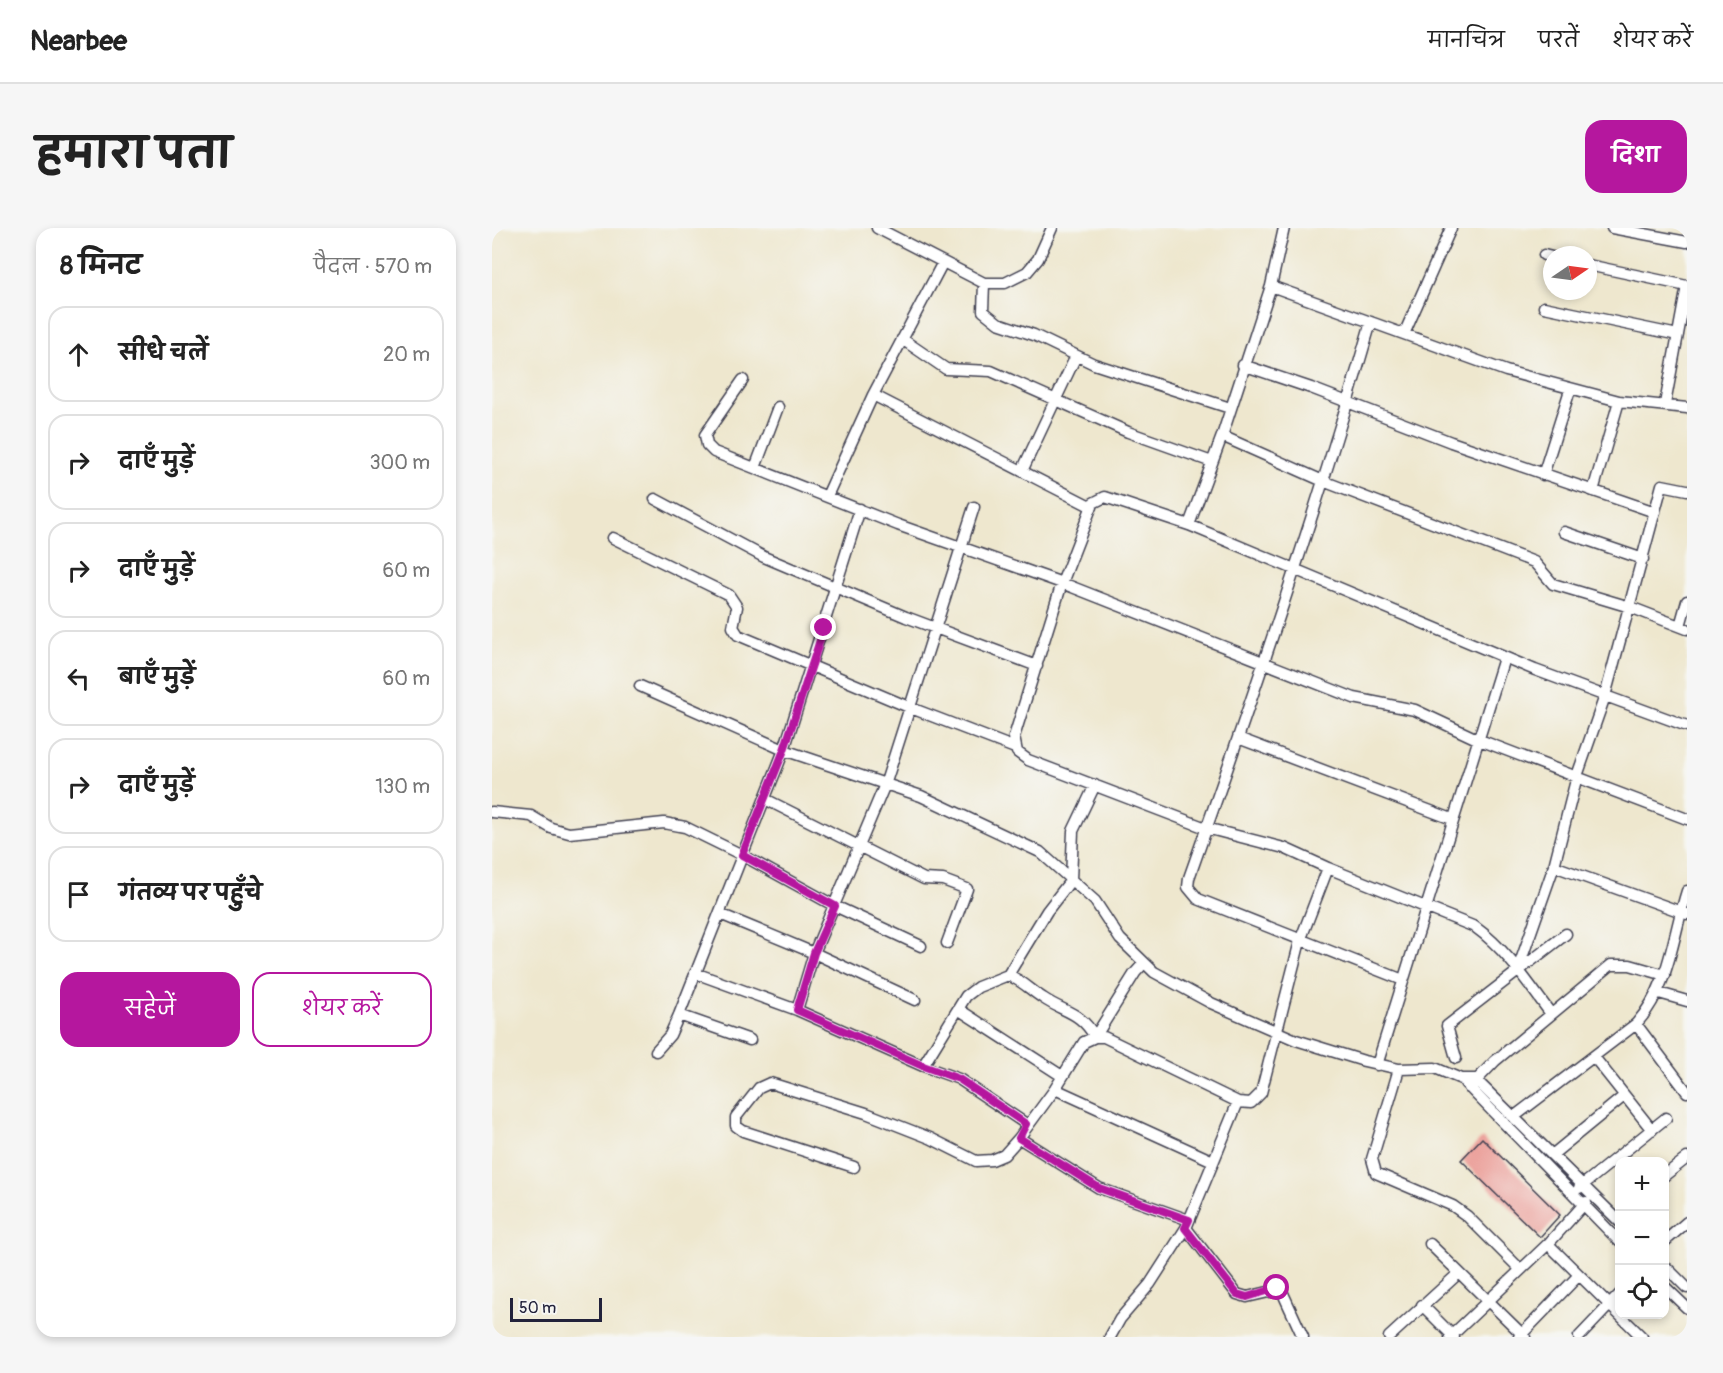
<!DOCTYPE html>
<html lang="hi">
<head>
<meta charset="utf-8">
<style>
  :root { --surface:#fff; --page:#f6f6f6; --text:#222; --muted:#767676; --line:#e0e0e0; --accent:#b5179e }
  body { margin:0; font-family:Pangolin,"Playpen Sans Deva",sans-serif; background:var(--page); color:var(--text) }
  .controls { position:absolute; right:18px; bottom:18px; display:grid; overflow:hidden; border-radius:12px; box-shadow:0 3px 9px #0003 }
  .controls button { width:54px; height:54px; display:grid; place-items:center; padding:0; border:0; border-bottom:2px solid var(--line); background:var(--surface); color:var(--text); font:30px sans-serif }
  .compass { position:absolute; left:1051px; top:18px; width:54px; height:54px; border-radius:50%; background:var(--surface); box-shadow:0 3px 9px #0003; rotate:77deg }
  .scale { position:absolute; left:18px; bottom:15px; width:92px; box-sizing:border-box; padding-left:6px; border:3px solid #22223b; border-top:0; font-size:16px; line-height:21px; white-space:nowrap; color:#22223b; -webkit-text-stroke:4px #f6f6f2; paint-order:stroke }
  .stop { position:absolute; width:18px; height:18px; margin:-14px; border:4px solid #b5179e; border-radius:50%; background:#fff }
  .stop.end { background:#b5179e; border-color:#fff; box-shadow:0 2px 6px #0008 }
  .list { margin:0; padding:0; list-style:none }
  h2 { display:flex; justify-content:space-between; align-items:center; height:78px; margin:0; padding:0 24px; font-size:26px }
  h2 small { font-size:20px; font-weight:400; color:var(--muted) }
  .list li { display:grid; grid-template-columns:39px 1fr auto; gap:18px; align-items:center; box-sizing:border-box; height:96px; margin:0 12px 12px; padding:0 12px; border:2px solid var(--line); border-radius:18px }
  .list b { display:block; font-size:22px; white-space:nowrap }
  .list em { font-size:20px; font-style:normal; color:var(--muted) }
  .actions { display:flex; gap:12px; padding:18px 24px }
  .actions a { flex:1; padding:14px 0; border:2px solid var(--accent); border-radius:18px; text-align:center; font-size:21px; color:var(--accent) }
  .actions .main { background:var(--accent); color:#fff }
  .icon { flex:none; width:33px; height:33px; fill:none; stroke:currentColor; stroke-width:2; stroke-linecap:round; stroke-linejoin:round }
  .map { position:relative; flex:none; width:1195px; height:1109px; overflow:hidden; border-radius:18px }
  header { display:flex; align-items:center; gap:36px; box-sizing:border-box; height:84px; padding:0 30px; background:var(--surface); border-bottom:2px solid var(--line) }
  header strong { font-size:28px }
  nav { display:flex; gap:33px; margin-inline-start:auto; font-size:21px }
  .intro { display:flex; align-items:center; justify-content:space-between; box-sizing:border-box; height:144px; padding:0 36px }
  h1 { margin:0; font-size:42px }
  .button { padding:15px 27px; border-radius:18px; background:var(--accent); color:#fff; font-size:21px; font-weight:700 }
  main { display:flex; gap:36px; padding:0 36px }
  aside { flex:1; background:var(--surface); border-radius:18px; box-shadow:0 3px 9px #0003 }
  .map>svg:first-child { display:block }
  .building { fill:#ea948f }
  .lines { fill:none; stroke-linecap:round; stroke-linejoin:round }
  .minor-casing { stroke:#414051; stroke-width:13 }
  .minor { stroke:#fff; stroke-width:10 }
  .route { stroke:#b5179e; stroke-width:8 }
</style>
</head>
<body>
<header>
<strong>Nearbee</strong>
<nav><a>मानचित्र</a><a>परतें</a><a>शेयर करें</a></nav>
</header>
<div class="intro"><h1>हमारा पता</h1><a class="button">दिशा</a></div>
<main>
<aside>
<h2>8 मिनट<small>पैदल · 570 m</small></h2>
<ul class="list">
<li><svg class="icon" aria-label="ahead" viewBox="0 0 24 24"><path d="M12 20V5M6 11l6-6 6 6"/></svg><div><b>सीधे चलें</b></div><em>20 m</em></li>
<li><svg class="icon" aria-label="right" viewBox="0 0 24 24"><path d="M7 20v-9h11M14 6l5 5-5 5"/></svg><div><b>दाएँ मुड़ें</b></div><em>300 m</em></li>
<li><svg class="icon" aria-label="right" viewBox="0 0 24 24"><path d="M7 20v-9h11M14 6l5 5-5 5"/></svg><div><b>दाएँ मुड़ें</b></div><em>60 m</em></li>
<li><svg class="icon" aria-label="left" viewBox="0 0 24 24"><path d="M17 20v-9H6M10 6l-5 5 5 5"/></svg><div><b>बाएँ मुड़ें</b></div><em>60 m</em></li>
<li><svg class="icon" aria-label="right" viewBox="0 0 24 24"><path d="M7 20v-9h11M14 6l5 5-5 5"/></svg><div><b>दाएँ मुड़ें</b></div><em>130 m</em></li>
<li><svg class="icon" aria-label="arrive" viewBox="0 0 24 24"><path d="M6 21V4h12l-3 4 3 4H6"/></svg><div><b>गंतव्य पर पहुँचे</b></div></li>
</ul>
<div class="actions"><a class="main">सहेजें</a><a>शेयर करें</a></div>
</aside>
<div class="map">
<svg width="1195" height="1109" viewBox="0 0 1195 1109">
  <rect width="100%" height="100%" fill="#f6f6f2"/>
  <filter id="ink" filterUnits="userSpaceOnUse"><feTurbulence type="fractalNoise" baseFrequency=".0167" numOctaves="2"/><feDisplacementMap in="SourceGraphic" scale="12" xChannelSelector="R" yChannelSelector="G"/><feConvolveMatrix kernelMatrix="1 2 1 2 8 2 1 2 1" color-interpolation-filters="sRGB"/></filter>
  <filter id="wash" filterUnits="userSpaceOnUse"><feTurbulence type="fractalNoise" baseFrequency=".008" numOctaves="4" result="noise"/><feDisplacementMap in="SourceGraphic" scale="24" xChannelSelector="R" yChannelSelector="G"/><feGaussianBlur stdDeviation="1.35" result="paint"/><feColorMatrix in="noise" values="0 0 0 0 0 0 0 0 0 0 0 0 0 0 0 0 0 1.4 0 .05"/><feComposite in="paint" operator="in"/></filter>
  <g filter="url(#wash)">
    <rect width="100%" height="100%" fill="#eee7ce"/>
    <g id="blocks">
      <!-- building -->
      <path class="building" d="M 990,910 L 1068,987 L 1048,1009 L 969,932 Z"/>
    </g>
  </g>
  <g filter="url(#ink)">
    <use href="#blocks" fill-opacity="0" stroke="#414051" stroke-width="1.5"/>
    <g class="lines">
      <!-- minor casing -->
      <g class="minor-casing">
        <path id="minor" d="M 385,0 L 492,55 L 513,55 L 535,44 L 546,31 L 560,0
          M 792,0 L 779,58 L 730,208 L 831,253 L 1042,334 L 1061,356 L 1138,379 L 1195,401
          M 1120,0 L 1195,14
          M 1052,27 L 1060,29
          M 450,36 L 381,167 L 600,279
          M 1096,37 L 1195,58 L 1173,176
          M 492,55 L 491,83 L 506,95 L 542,107 L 602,136 L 738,180
          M 779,58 L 1014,143 L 1127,173 L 1195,180
          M 1052,79 L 1186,107
          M 879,94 C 825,282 762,466 697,650 L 696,659 L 706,671 L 911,752
          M 913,104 L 959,0
          M 410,111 L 454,141 L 499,143 L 636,204 L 720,234
          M 751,137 L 819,160 L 959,214 L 1163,284
          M 251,152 L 213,207 L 215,217 L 222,224 L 406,297 L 570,355 L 862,470 L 923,482 L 985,511 L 1195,591
          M 263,240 L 286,179
          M 530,243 L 584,128
          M 1051,247 L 1078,162
          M 1101,263 L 1127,173
          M 335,268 L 381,167
          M 163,271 L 272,329 L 414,389 L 545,438
          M 697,297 L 730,208
          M 1072,304 L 1151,331
          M 121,310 L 237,367 L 245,379 L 241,399 L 246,407 L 419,480 L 523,520
          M 1188,398 L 1195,373
          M 148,458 L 292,522 L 429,568 L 548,624 L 603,673 L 628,711 L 662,744 L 719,775 L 804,812 L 872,833 L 907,841 L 943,840 L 969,851 L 983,851 L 1128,994
          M 746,510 L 960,591
          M 273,571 L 432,651 L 451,652 L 475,661 L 455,715
          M 0,584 L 39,588 L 59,600 L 77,605 L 172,595 L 193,599 L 250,627 L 343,678 L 429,718
          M 1062,638 L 1195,686
          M 836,640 L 792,620 L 714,600 L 536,532 L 525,524 L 522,509 L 570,355 L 601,275 L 613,269 L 697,297 L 1043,442 L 1195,498
          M 228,686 L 322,725 L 423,772
          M 1026,741 L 1062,638 L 1085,548 L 1113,468 L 1170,257 L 1195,262
          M 203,745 L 305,782 L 431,838 L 467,851 L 534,896
          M 516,747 C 531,753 538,762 551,770 C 573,785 588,783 603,809
          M 1167,765 L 1195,773
          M 466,781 L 570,848
          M 305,782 L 322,725 L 394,554 L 482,279
          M 187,787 L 258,812
          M 1144,796 L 1195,864
          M 603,809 L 643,745 L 652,735
          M 164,823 L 178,807 L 187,787 L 292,522 L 368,281
          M 1102,829 L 1160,902
          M 964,830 L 955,798 L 1074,706
          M 885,837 L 1012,430
          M 431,838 L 474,768 L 486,759 L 516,747 L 555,683 L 579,652 L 581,603 L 603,557
          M 907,841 L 880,931 L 884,945 L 961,978 L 975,988 L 1028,1041
          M 973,855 L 1128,1014
          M 977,860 L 1003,833 L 1119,737 L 1138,737 L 1173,747
          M 563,861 L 721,933
          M 1023,888 L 1144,796 C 1178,758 1180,710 1195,663
          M 527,910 L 607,960 L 697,992
          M 1060,927 L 1132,868
          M 362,939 L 251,903 L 244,898 L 244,889 L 267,860 L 278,855 L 374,885 L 438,910 L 484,933 L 500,932 L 512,927 L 527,910 L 563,861 L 592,814 L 603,809 L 612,809 L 746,874 L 759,875 L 769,865 L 808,713 L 836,640 L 983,699 C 1015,722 1036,755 1059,786
          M 1172,948 L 1195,930
          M 1087,960 L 1174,890
          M 694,1000 L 745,1066 L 755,1069 L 789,1061 L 811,1109
          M 1172,1014 L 1195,994
          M 938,1016 L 1033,1109
          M 1056,1016 L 1150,1109
          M 1172,1037 L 1195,1060
          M 1172,1058 L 1195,1080
          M 930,1077 L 962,1109
          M 618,1109 L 628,1091 L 658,1056 L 694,1000 L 746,874
          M 897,1109 L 967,1045
          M 958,1109 L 1056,1016 L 1094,974
          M 1027,1109 L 1087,1047
          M 1087,1109 L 1128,1066"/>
      </g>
      <!-- minor -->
      <use href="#minor" class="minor"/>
    </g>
  </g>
  <g class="lines" filter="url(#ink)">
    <!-- route -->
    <path class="route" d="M 332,400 L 292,522 L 250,627 L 343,678 L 322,725 L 305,782 L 431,838 L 467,851 L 534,896 L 527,910 L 607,960 L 697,992 L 693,1000 L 745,1066 L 755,1069 L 785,1060"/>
  </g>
</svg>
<div class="controls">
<button>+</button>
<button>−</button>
<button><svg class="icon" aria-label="locate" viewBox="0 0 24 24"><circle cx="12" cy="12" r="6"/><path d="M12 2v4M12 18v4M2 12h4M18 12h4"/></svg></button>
</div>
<svg class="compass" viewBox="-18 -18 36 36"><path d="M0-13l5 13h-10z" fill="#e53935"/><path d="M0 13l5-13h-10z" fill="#767676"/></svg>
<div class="scale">50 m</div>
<div class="stop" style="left:785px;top:1060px"></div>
<div class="stop end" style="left:332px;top:400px"></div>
</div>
</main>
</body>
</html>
